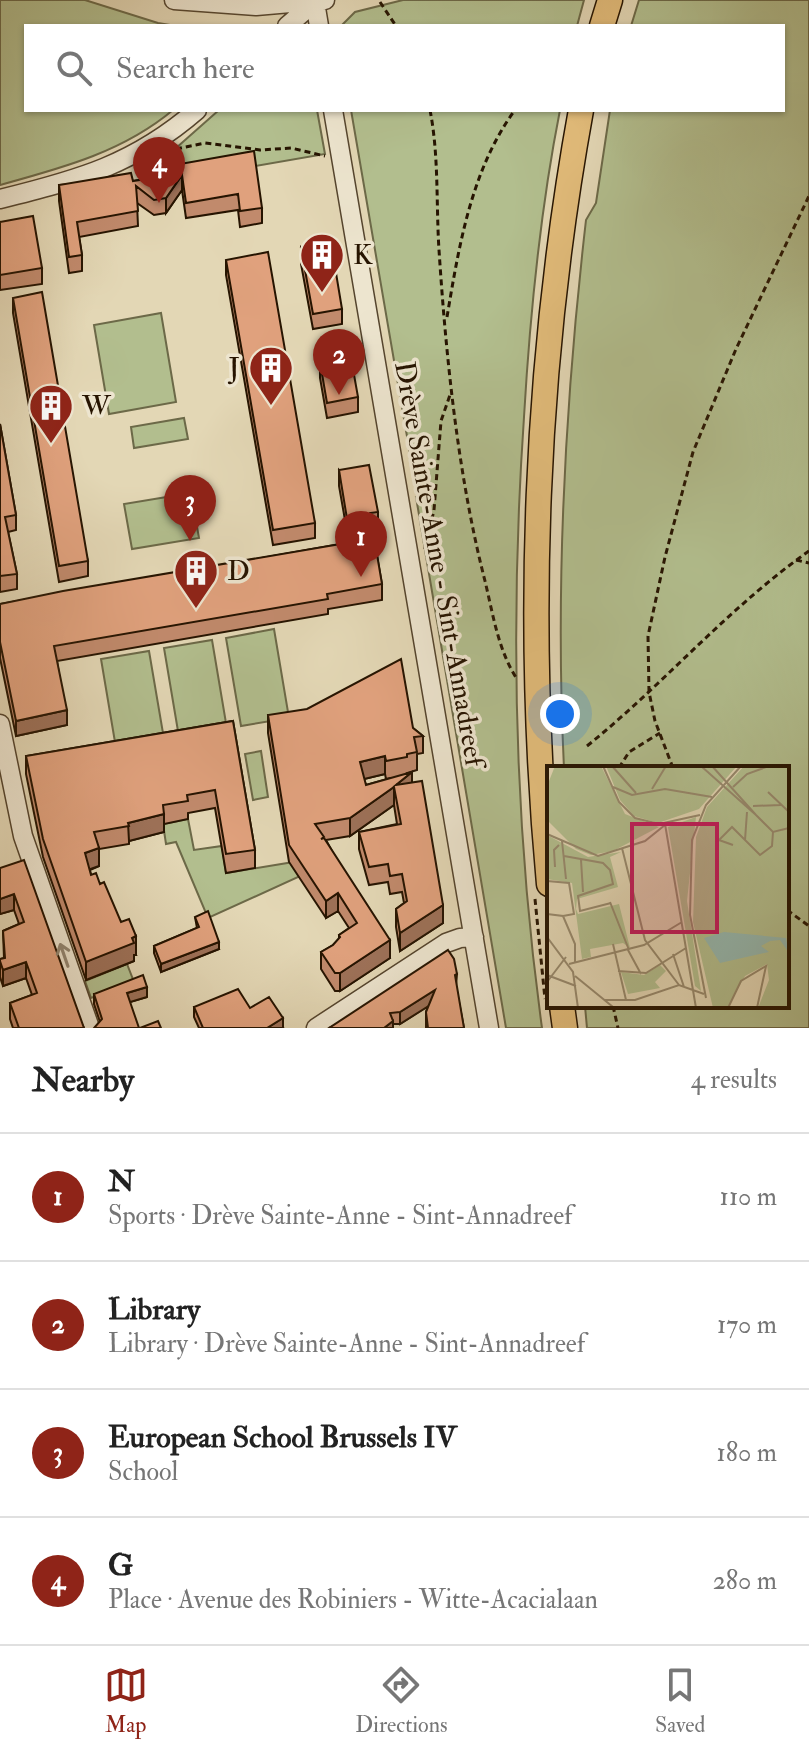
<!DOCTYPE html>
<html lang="en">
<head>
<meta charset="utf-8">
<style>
  :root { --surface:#fff; --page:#f2f2f2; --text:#222; --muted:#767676; --line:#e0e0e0; --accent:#8f2418 }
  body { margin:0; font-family:"IM FELL Double Pica",serif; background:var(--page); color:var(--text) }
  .you { position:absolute; left:560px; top:714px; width:28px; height:28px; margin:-20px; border:6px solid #fff; border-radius:50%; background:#1a73e8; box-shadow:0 0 0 12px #1a73e833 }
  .badge { display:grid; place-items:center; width:52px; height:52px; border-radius:50%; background:var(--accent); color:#fff; font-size:26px; font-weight:700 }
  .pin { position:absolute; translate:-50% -66px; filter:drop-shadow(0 2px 4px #0008) }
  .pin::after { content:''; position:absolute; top:42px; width:28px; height:24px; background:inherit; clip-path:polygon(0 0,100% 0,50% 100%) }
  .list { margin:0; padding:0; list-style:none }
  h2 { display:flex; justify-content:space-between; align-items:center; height:104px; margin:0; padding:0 32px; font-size:34px }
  h2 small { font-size:26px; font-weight:400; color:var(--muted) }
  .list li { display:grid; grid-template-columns:52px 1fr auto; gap:24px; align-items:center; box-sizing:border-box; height:128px; padding:0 32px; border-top:2px solid var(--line) }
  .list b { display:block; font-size:30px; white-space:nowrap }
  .list p { margin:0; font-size:26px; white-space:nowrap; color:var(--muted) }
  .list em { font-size:26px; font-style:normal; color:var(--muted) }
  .icon { flex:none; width:44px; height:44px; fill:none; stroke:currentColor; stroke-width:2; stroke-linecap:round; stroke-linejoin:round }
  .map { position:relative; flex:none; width:809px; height:1028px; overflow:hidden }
  .search { position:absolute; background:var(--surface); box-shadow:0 2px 6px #0004; left:24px; right:24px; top:24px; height:88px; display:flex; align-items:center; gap:20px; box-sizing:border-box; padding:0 28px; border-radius:0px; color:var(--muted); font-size:30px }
  .sheet { height:616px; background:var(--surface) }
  nav { display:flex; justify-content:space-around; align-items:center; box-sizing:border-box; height:112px; border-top:2px solid var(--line); background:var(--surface); font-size:22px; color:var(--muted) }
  nav a { display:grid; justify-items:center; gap:4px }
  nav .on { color:var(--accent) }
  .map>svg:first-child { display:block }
  .green { fill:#b2be8e; stroke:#6c6948; stroke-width:2 }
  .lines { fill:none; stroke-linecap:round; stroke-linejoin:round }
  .minor-casing { stroke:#55452e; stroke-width:21 }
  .major-casing { stroke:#261401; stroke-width:27 }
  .path { stroke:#261401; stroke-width:3; stroke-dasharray:6 4; stroke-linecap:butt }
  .minor { stroke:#ede5cf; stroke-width:18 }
  .major { stroke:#e2bc7a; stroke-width:24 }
  .wall { fill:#c18a6c; stroke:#261401; stroke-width:2; fill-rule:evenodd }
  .shaded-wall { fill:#9d7158; stroke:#261401; stroke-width:2 }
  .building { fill:#e0a17d; stroke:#261401; stroke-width:2 }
  .oneway { stroke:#938772 }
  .labels { text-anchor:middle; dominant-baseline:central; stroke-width:7; stroke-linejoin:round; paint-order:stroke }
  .poi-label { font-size:28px; fill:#261401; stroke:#ede5cf; text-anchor:start }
  .street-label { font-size:28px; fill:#261401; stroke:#ede5cf }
  .inset-road { fill:none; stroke:#97896d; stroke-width:2 }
  .view { fill:#c2185b; fill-opacity:0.15; stroke:#c2185b; stroke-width:4 }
  .inset-edge { fill:none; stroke:#261401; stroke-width:4 }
</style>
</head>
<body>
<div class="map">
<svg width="809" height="1028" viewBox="0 0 809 1028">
  <rect width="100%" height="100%" fill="#e3d7b5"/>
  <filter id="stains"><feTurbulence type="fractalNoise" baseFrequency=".0025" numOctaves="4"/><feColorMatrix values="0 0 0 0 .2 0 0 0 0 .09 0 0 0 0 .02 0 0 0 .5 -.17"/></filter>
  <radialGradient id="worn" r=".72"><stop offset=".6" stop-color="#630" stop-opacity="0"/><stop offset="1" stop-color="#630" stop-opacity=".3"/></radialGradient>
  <!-- green -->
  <path class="green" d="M 0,0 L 85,0 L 158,23 L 176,26 L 26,26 L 26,110 L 173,110 C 123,152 62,168 0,185 Z
    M 403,0 L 584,0 L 577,26 L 341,26 L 355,12 Z
    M 639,0 L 809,0 L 809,1028 L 587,1028 L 585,1006 L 787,1006 L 787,768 L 564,768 C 555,585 565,402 586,220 L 596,203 L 610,110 L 783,110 L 783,26 L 631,26 Z
    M 219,110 L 317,110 L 325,154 L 179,179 L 176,169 L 165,166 L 167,156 Z
    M 351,110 L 560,110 C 540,211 530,314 524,417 C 510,621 514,825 542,1028 L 506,1028 L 416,497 L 420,496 L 418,484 L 415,483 Z
    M 161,313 L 176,402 L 109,414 L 94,325 Z
    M 184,418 L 188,439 L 134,448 L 131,427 Z
    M 191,493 L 199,538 L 132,549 L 124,504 Z
    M 274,629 L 289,718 L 241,726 L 226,638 Z
    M 212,640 L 227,729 L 179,737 L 164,648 Z
    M 149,651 L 164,739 L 116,748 L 101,659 Z
    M 261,751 L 268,797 L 253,800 L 245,754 Z
    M 188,819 L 194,850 L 222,846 L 226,873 L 318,858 L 320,867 L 208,918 L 176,842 L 166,844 L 163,824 Z
    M 127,964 L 134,982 L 91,998 L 85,981 Z"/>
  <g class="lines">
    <!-- minor casing -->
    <g class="minor-casing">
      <path id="minor" d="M 174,0 L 256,6 L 325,0
        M 315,2 L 319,26
        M 287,26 L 315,2
        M 333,110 L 489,1028
        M 0,199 C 78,180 135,164 197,110
        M 0,724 L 23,836 L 90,1028
        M 316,1028 L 446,943 L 460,938 L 474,937"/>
    </g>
    <!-- major casing -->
    <g class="major-casing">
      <path id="major" d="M 602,26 L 610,0
        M 549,884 C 525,627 535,363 581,110
        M 562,1006 L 565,1028"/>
    </g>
    <!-- path -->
    <path class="path" d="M 380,2 L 396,26
      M 430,110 C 439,156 436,203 439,250 C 446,357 458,476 485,581 C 493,614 498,650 517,679
      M 176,149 L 205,143 L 260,150 L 291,148 L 325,156
      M 447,317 C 459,246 471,170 515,110
      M 425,549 L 434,510 L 441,421 L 451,392
      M 796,560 L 809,563
      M 587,746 C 664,684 728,608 809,551
      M 619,768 L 629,752 L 660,733
      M 673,768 L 655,721 L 649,692 L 648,636 L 665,557 L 693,452 L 736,349 L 809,196
      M 535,899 L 545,999
      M 787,910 L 809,926
      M 613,1006 L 618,1028"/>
    <!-- minor -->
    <use href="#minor" class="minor"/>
    <!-- major -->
    <use href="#major" class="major"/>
  </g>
  <!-- wall -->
  <path class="wall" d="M 180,164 L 262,208 L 262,223 L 240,227 L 238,210 L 186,218 L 182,190 L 166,213 L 154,215 L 137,203 L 138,226 L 79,237 L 82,255 L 82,271 L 69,273 L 59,201 L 59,185 L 133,181 L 180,173 Z
    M 0,222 L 42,268 L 42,284 L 0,290 Z
    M 301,248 L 342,309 L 342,324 L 313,329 L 301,264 Z
    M 226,260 L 315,523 L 315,538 L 273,545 L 226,275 Z
    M 13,298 L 88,561 L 88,576 L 59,582 L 13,313 Z
    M 320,362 L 358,397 L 358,412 L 327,418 L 320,378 Z
    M 0,424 L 16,515 L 16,530 L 8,532 L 17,574 L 17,589 L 0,592 Z
    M 339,470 L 378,512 L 378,527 L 372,528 L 382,584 L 382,600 L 328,609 L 328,614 L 57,661 L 67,725 L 16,736 L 0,658 L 0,604 L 340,544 L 340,539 L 348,537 L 339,486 Z
    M 268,715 L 413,728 L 423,736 L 423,753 L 417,754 L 417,770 L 407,773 L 412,783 L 443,923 L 400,951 L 396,927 L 396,909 L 404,903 L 402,892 L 390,894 L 388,882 L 369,885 L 359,849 L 359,832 L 397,824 L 394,805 L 350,836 L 326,840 L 390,958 L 340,991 L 335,991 L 321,969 L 321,952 L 333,945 L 339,939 L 339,935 L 349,928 L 338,911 L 326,918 L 289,862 L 268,733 ZM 385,774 L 386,779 L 391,778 L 366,785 L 364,779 Z
    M 233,721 L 255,850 L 255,868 L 226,873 L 215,808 L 188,813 L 188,819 L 164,824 L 164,832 L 129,841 L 129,844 L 99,849 L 99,866 L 90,870 L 91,875 L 100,884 L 136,955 L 134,955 L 134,961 L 86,980 L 43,857 L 26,774 L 26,756 Z
    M 0,868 L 84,1028 L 13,1028 L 10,1019 L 10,1003 L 32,995 L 26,978 L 3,986 L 0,977 L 0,959 L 4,958 L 3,931 L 19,924 L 14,910 L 0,914 Z
    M 195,917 L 219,949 L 161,972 L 154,953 L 154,946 L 197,928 Z
    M 457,974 L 456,986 L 464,1028 L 426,1028 L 426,1012 L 428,1006 L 400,1024 L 393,1024 L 393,1028 L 329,1028 Z
    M 94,994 L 147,997 L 130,1002 L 100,1022 L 94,1004 Z
    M 194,1007 L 250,1008 L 283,1028 L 199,1028 L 194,1017 Z"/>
  <!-- shaded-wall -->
  <path class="shaded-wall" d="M 182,175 L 182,190 L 166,213 L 166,198 Z
    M 67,710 L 67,725 L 16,736 L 16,721 Z
    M 385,756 L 385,774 L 360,780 L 360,762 Z
    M 412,772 L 412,789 L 396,785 Z
    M 394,787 L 394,805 L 350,836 L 350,818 Z
    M 164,814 L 164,832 L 129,841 L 128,823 Z
    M 99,848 L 99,866 L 85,871 L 85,853 Z
    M 338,893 L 338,911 L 326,918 L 326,901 Z
    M 14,894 L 14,910 L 0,914 L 0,899 Z
    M 443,905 L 443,923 L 400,951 L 400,933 Z
    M 136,936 L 136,955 L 134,955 L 134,961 L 86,980 L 86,962 Z
    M 390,940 L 390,958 L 340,991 L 340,973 Z
    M 219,942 L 219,949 L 161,972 L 161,964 Z
    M 26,962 L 26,978 L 3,986 L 3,970 Z
    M 147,987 L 147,997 L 127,1003 L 127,993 Z
    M 435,990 L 435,1002 L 400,1024 L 400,1012 Z
    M 283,1018 L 283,1028 L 267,1028 Z
    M 393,1021 L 393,1028 L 384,1028 Z"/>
  <!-- building -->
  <path class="building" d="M 254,151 L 262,208 L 240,211 L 238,194 L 186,203 L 182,175 L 166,198 L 154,200 L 136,186 L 138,211 L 77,222 L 82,255 L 69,257 L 59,185 L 131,173 L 133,181 L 182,173 L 180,164 Z
    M 33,216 L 42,268 L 0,275 L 0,222 Z
    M 331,243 L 342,309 L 313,314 L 301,248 Z
    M 268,252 L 315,523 L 273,530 L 226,260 Z
    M 42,292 L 88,561 L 59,566 L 13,298 Z
    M 351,358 L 358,397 L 327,403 L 320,362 Z
    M 0,424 L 16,515 L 5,517 L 17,574 L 0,576 Z
    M 369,465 L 378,512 L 370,513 L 382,584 L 327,594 L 328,599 L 54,646 L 67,710 L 16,721 L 0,642 L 0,604 L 63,591 L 341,544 L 340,539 L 350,537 L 339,470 Z
    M 401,659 L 413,728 L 423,736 L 414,737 L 417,752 L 407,754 L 407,757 L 386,761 L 385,756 L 360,762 L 366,785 L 412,772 L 396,785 L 422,781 L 443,905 L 400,933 L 396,909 L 407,901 L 402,874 L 390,876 L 388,864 L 369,867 L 359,832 L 401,824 L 394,787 L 350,818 L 315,824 L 324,837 L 321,839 L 324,838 L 390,940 L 340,973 L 335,973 L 321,952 L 333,945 L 340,937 L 339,935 L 357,923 L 338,893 L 326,901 L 289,845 L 268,715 L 307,709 Z
    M 233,721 L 255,850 L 226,854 L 215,790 L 187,795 L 188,801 L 163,805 L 164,814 L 128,823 L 129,826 L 94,832 L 99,848 L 85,853 L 91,875 L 96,873 L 100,884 L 104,882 L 121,922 L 129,919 L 136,936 L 132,938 L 134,943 L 86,962 L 43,839 L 26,756 Z
    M 24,860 L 84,1028 L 19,1028 L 10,1003 L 37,993 L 26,962 L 3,970 L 0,961 L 0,959 L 5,958 L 3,931 L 24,922 L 14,894 L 0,899 L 0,868 Z
    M 208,911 L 219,942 L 161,964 L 154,946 L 199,927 L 195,917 Z
    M 448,950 L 454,959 L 457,974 L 455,975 L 464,1028 L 428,1028 L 426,1012 L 435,990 L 400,1012 L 390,1013 L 393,1021 L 384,1028 L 329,1028 Z
    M 143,975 L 147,987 L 127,993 L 139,1028 L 94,1028 L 102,1019 L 94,994 Z
    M 238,989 L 250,1008 L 269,997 L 283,1018 L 267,1028 L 203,1028 L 194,1007 Z
    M 158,1021 L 161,1028 L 140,1028 Z"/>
  <!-- one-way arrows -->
  <defs><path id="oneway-shaft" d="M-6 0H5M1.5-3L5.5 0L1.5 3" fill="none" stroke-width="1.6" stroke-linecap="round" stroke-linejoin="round" transform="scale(2)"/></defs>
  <use class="oneway" href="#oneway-shaft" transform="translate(64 955) rotate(-109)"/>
  <!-- icons -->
  <defs>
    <g id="building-pin" transform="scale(2.3)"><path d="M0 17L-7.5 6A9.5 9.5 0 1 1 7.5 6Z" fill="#8f2418" stroke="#ede5cf"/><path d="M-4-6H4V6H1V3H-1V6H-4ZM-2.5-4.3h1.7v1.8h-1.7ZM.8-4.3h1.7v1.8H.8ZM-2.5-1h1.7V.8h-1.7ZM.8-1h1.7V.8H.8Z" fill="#fff"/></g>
  </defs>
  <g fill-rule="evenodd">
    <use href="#building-pin" x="322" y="255"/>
    <use href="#building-pin" x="271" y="368"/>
    <use href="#building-pin" x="51" y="406"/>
    <use href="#building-pin" x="196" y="571"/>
  </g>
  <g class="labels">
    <!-- poi labels -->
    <g class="poi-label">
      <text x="353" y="255">K</text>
      <text x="240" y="368" text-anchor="end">J</text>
      <text x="82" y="406">W</text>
      <text x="227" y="571">D</text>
    </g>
    <!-- street labels -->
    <g class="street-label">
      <text transform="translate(439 564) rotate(80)">Drève Sainte-Anne - Sint-Annadreef</text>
    </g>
  </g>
  <!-- overview -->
  <g transform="translate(547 766)">
    <rect width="242" height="242" fill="#e3d7b5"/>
    <path d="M 8,0 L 54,0 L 78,48 L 112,61 L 66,85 L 44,89 L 29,83 L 0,54 L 0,20 ZM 59,0 L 190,0 L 152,43 L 111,57 L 87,50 L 73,34 ZM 197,0 L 242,0 L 242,242 L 211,242 L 222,214 L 220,198 L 198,210 L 180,242 L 166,242 L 146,156 L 149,71 L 160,41 ZM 149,51 L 140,135 L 154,225 L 148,220 L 121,61 ZM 0,69 L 41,91 L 74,86 L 63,91 L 71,121 L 30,133 L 29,143 L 31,148 L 72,138 L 83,182 L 76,177 L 43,183 L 44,191 L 35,193 L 25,117 L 0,113 ZM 113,199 L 119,205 L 108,216 L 113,222 L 81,228 L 74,206 L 97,209 Z" fill="#b2be8e"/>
    <path d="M 177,166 L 239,172 L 242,187 L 233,174 L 223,175 L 214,180 L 222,186 L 173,197 L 157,172 Z" fill="#95b9b1"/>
    <path class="inset-road" d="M 56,0 L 72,36 L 88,52 L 112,58 L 153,49M 65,0 L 89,27M 154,0 L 209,49 L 165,0M 66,21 L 85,29 L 118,23 L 165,31M 186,21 L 200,8 L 222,0M 105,23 L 119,0M 221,26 L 242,46M 206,40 L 234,39M 209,49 L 226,66 L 242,62M 118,58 L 149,242M 0,68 L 51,90 L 98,75 L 118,59M 198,74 L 200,46M 15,75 L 19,113M 186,79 L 172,74 L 185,61 L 213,89 L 225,80 L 226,66M 75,82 L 98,174 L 132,219M 17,90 L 56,97 L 63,104 L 66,118 L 31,130 L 33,145 L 64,137M 34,94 L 36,126M 8,101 L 7,84 L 12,79M 0,115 L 22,117 L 27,148 L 16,150M 63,136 L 82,184M 0,148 L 16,150 L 28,178 L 28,196M 0,171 L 26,206 L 31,242M 66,178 L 79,234M 81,184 L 94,208M 126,188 L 137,221M 22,198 L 97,179 L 135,156M 71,205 L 99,207 L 139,182M 0,209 L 29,220M 28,210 L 66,241M 0,216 L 19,191M 159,232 L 143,149 L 145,74 L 159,39 L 194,0M 58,234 L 88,234 L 132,219 L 157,228M 181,242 L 194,215 L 219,200 L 210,242"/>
    <path class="view" d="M 85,58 L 170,58 L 170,166 L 85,166 Z"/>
    <rect width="242" height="242" class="inset-edge"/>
  </g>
  <rect width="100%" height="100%" filter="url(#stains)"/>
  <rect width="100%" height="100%" fill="url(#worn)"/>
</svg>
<div class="you"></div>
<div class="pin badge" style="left:361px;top:577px">1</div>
<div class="pin badge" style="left:339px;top:395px">2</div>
<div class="pin badge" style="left:190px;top:541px">3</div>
<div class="pin badge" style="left:159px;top:203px">4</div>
<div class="search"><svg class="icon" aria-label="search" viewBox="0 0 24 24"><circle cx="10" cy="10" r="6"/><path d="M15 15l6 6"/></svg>Search here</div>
</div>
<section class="sheet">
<h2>Nearby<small>4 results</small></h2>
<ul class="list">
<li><span class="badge">1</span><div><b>N</b><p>Sports · Drève Sainte-Anne - Sint-Annadreef</p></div><em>110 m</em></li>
<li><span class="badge">2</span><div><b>Library</b><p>Library · Drève Sainte-Anne - Sint-Annadreef</p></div><em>170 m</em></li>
<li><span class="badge">3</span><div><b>European School Brussels IV</b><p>School</p></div><em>180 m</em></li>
<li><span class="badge">4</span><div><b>G</b><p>Place · Avenue des Robiniers - Witte-Acacialaan</p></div><em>280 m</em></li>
</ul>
</section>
<nav>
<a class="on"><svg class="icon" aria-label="map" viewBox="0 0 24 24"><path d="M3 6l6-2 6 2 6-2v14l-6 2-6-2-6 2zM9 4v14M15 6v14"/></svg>Map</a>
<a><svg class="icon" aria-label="directions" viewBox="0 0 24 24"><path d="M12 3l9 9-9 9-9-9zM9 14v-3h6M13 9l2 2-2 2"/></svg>Directions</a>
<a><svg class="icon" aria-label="saved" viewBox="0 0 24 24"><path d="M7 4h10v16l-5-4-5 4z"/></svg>Saved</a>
</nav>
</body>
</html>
